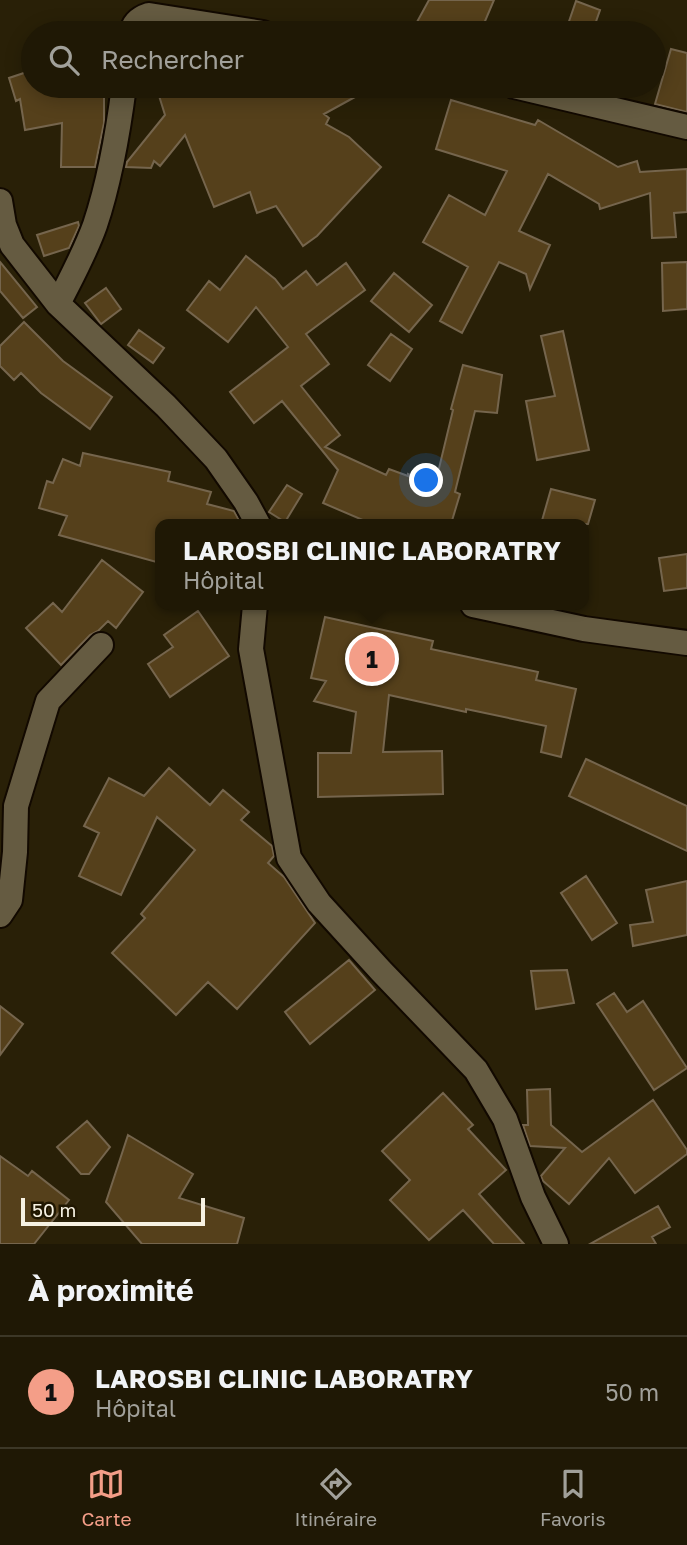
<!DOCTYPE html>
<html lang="fr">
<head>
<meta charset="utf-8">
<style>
  :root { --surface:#1f1805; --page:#27210f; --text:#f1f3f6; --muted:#a1a09a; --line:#3c3727; --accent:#f49e88 }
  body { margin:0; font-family:"Golos Text",sans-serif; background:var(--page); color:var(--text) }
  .scale { position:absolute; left:21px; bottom:18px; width:184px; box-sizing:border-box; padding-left:7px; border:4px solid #f7f2e3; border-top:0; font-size:19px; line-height:24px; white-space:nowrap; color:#f7f2e3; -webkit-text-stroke:5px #201701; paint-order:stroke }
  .you { position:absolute; left:427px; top:481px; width:24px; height:24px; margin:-18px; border:5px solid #fff; border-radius:50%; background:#1a73e8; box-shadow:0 0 0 10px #1a73e833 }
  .badge { display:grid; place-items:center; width:46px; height:46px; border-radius:50%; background:var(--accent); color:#111; font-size:23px; font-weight:700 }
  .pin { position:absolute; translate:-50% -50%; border:4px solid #fff; box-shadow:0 2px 7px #0006 }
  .popup { position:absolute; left:155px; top:519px; width:434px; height:91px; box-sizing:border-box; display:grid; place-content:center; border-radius:14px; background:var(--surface); filter:drop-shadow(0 2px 5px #0005); font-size:23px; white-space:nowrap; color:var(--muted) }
  .popup b { font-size:26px; color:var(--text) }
  .popup::after { content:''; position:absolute; left:50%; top:100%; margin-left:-14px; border:14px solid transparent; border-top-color:var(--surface) }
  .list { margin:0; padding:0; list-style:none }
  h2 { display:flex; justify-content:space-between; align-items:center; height:91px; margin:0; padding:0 28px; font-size:30px }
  h2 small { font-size:23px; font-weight:400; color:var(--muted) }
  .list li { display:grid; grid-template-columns:46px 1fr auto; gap:21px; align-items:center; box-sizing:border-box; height:112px; padding:0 28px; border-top:2px solid var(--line) }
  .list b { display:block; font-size:26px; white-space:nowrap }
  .list p { margin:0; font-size:23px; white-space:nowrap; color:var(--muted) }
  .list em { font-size:23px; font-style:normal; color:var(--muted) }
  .icon { flex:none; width:38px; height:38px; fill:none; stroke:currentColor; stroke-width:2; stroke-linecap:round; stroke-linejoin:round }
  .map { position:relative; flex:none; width:687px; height:1244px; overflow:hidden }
  .search { position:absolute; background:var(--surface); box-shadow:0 4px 18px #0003; left:21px; right:21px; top:21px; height:77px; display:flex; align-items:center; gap:18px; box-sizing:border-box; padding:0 24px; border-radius:38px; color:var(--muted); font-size:26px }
  .sheet { height:203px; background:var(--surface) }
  nav { display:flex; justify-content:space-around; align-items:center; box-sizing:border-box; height:98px; border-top:2px solid var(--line); background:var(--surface); font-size:19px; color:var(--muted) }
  nav a { display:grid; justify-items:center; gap:4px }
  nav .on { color:var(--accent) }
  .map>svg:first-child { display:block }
  .building { fill:#55401b; stroke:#75654d; stroke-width:2 }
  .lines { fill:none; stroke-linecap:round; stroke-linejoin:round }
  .street-casing { stroke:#120900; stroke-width:28 }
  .street { stroke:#655b41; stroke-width:24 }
</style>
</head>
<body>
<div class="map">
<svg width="687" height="1244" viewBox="0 0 687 1244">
  <rect width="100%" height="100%" fill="#292007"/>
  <!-- building -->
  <path class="building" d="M 429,0 L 494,0 L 480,33 L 411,33 Z
    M 576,1 L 600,10 L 592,33 L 565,33 Z
    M 671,49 L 687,53 L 687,112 L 655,104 Z
    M 33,70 L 33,86 L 104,86 L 104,123 L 95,167 L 61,167 L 62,123 L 25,130 L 20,99 L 16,101 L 9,78 Z
    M 156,86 L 375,86 L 324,114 L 329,118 L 326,124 L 349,137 L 381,167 L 317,236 L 303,246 L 276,206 L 257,213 L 250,192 L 214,207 L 185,135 L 160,166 L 154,161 L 151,168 L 126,167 L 127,162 L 165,115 Z
    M 451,100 L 535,125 L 538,120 L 618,167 L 637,161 L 640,172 L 687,169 L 687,212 L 674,213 L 676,237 L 652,238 L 650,193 L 600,209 L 599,204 L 548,174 L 519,231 L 550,245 L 530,289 L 526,274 L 499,262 L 462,333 L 440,321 L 468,267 L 423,242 L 449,195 L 485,215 L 507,171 L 436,149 Z
    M 78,222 L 79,226 L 69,248 L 44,256 L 37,235 Z
    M 246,256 L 275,279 L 283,289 L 306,271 L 317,285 L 346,263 L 365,290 L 306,334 L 329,364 L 301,386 L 340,435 L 325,447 L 386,475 L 389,469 L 408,476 L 408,474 L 435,485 L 453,410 L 451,409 L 463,365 L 502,375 L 497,413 L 475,411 L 455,492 L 460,494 L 451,524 L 372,524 L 323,503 L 338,470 L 282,401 L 254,423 L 230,392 L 288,347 L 256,307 L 228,342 L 187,310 L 209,281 L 220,290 Z
    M 0,262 L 37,307 L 23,318 L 0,291 Z
    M 687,262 L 687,309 L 663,311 L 662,263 Z
    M 394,273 L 432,305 L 409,332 L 371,301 Z
    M 106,288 L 121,309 L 101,324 L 85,303 Z
    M 24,322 L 63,361 L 112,397 L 90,429 L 41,393 L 21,373 L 14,380 L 0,366 L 0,346 Z
    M 139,330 L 164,348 L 153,363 L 128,345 Z
    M 563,331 L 589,450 L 537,460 L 526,401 L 555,396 L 541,336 Z
    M 391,334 L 412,349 L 390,381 L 368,365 Z
    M 83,453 L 170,472 L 168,481 L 211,492 L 207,504 L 234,511 L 241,524 L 160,524 L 160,563 L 59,535 L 67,516 L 39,508 L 47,481 L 53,483 L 63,459 L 80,466 Z
    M 287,485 L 302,494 L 285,522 L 269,512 Z
    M 551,489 L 595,500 L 588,524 L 541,524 Z
    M 687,554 L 687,588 L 664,591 L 659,558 Z
    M 102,560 L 143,592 L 116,628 L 108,621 L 98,631 L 90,635 L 61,665 L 26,628 L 53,603 L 62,612 Z
    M 198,611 L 229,656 L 170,697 L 148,664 L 173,647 L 164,635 Z
    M 325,617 L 433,641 L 431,649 L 538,672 L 536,680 L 576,689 L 561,757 L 541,752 L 546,726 L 466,709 L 466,712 L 389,695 L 383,752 L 442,751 L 443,794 L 318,797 L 318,753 L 351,753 L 356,712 L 314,701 L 326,681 L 311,678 Z
    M 586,759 L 687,806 L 687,851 L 569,796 Z
    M 169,768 L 210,805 L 223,790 L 249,812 L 241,820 L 272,846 L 274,856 L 268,863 L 284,877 L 315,923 L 237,1009 L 208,982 L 176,1015 L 112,953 L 145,918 L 141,914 L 195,850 L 157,817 L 121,895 L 79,876 L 99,833 L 84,826 L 109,778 L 144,796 Z
    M 586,876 L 617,923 L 592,940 L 561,893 Z
    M 687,881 L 687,935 L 633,946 L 630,925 L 653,922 L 646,890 Z
    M 349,960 L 375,990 L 310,1044 L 285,1012 Z
    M 567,970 L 574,1003 L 536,1009 L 531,971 Z
    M 614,993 L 627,1012 L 643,1001 L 687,1068 L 654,1090 L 597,1004 Z
    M 0,1006 L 23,1024 L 0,1055 Z
    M 550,1089 L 551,1125 L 582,1152 L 653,1100 L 687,1150 L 687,1154 L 635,1193 L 609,1158 L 569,1204 L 543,1181 L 541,1176 L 565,1148 L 530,1146 L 523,1125 L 528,1125 L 527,1090 Z
    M 443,1093 L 473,1125 L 468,1129 L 506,1170 L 479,1194 L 524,1244 L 494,1244 L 463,1210 L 429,1240 L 390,1200 L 410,1180 L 382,1151 Z
    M 87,1121 L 110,1147 L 89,1174 L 81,1174 L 57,1147 Z
    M 128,1135 L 193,1174 L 179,1198 L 244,1218 L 237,1244 L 142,1244 L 106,1202 Z
    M 0,1156 L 28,1176 L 32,1171 L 69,1200 L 34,1244 L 0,1244 Z
    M 658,1206 L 670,1227 L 652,1237 L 656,1244 L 590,1244 Z"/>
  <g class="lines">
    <!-- street casing -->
    <g class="street-casing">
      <path id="street" d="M 132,33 C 133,23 140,18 149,15 L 263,33
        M 514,86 L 687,127
        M 0,201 L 4,225 L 12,245 L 58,304 L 166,406 L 216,459 L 246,502 L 258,524
        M 58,304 C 71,278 85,253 95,225 C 110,180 118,133 124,86
        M 255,605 L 251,649 L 289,858 L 319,903 L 381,971 L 476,1070 L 505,1119 L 533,1197 L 556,1244
        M 473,605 L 584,629 L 687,643
        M 0,915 L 10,900 L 15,852 L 16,806 L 48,701 L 101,645"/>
    </g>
    <!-- street -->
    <use href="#street" class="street"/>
  </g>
</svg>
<div class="scale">50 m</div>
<div class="you"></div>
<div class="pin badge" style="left:372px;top:659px">1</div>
<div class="popup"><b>LAROSBI CLINIC LABORATRY</b>Hôpital</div>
<div class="search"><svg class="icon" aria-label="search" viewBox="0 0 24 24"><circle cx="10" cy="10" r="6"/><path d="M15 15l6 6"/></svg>Rechercher</div>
</div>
<section class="sheet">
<h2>À proximité<small></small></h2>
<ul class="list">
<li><span class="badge">1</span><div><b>LAROSBI CLINIC LABORATRY</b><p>Hôpital</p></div><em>50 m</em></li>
</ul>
</section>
<nav>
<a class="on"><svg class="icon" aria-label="map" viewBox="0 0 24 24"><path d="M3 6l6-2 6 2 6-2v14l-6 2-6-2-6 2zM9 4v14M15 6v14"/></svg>Carte</a>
<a><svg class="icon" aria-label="directions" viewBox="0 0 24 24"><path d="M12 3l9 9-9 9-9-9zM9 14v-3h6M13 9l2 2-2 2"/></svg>Itinéraire</a>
<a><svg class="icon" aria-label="saved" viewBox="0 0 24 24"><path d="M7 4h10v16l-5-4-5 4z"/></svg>Favoris</a>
</nav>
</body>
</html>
